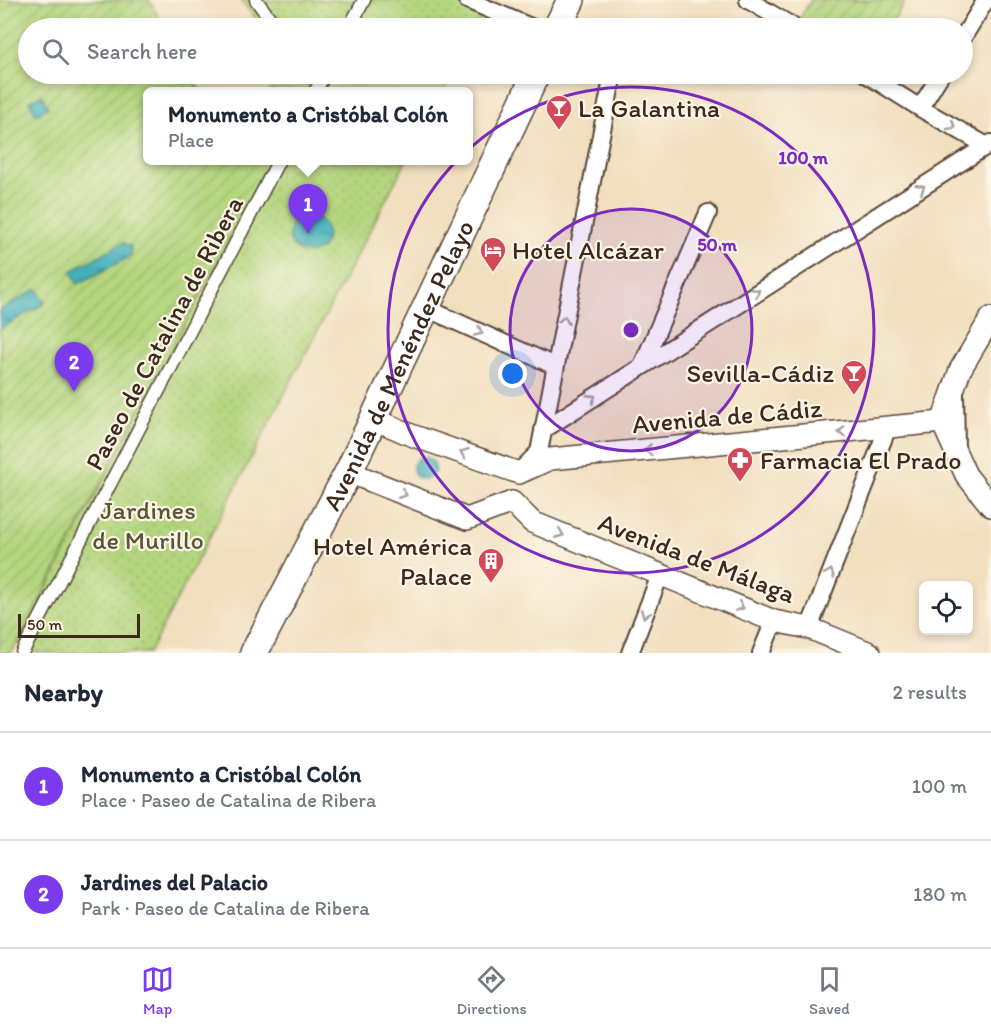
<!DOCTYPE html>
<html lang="en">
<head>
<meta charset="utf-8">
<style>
  :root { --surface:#fff; --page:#f2f2f3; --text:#1f2937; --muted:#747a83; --line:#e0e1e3; --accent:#7c3aed }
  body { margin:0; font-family:Itim,sans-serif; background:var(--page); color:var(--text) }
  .controls { position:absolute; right:18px; bottom:18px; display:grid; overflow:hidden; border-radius:9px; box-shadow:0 3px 9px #0003 }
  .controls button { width:54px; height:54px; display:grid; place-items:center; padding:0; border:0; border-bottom:2px solid var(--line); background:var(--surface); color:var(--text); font:30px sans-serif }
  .scale { position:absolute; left:18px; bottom:15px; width:122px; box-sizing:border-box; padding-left:6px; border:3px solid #3b2a1e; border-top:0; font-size:16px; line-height:21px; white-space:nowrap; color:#3b2a1e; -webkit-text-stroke:4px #fcf5e5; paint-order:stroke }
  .you { position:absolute; left:513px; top:374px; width:21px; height:21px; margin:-15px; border:4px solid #fff; border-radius:50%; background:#1a73e8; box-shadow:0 0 0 9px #1a73e833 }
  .badge { display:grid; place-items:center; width:39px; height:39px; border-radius:50%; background:var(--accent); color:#fff; font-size:20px; font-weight:700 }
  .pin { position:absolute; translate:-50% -50px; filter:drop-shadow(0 2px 3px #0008) }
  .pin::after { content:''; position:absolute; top:32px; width:21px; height:18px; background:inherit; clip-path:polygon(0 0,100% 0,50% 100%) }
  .popup { position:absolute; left:143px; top:87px; width:330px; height:78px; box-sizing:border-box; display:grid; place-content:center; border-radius:9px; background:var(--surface); filter:drop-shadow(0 2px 4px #0005); font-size:20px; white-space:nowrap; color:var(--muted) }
  .popup b { font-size:22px; color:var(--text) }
  .popup::after { content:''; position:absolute; left:50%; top:100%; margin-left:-12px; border:12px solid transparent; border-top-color:var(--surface) }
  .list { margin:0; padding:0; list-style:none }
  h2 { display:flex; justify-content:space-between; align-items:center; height:78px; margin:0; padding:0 24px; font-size:26px }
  h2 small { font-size:20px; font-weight:400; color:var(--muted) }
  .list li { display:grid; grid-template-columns:39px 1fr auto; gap:18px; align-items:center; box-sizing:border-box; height:108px; padding:0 24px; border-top:2px solid var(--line) }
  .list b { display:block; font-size:22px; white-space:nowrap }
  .list p { margin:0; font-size:20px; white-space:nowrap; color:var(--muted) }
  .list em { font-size:20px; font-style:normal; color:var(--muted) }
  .icon { flex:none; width:33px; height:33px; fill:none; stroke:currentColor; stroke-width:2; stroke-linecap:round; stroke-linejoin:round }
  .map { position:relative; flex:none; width:991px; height:653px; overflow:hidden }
  .search { position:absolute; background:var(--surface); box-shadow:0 3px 9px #0003; left:18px; right:18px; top:18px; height:66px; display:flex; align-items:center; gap:15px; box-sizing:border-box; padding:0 21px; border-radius:33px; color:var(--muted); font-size:22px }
  .sheet { height:294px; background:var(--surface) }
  nav { display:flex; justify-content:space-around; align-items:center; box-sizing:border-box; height:84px; border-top:2px solid var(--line); background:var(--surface); font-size:16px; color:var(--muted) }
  nav a { display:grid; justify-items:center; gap:3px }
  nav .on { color:var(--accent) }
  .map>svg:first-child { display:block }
  .grass { fill:url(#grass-dots); stroke:#76804e; stroke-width:1.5 }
  .garden { fill:url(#garden-furrows); stroke:#76804e; stroke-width:1.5 }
  .water { fill:url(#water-ripples); stroke:#3e6e6e; stroke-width:1.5 }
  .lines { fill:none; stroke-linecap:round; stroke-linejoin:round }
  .pedestrian-casing { stroke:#564536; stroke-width:15 }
  .minor-casing { stroke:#564536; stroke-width:20 }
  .tertiary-casing { stroke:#564536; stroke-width:24 }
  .primary-casing { stroke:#564536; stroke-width:30 }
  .pedestrian { stroke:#fff; stroke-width:12 }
  .minor { stroke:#fff; stroke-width:16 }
  .tertiary { stroke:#fff; stroke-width:21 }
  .primary { stroke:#fff; stroke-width:27 }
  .oneway { stroke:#a79f9a }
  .ring { fill:none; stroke:#7b2cbf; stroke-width:3 }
  .labels { text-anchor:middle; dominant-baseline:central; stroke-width:4.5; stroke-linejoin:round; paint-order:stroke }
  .poi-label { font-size:26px; fill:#3b2a1e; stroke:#fcf5e5; text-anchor:start }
  .street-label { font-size:26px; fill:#3b2a1e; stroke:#fcf5e5 }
  .park-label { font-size:26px; fill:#595536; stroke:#fcf5e5 }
  .centre { fill:#7b2cbf; stroke:#fcf5e5; stroke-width:3 }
  .ring-label { font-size:18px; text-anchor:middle; font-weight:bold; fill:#7b2cbf; stroke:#fcf5e5; stroke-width:4.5; stroke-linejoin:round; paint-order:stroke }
</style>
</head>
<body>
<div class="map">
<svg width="991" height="653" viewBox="0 0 991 653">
  <defs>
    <pattern id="grass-dots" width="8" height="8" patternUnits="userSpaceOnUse" patternTransform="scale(1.5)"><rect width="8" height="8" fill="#b2d57d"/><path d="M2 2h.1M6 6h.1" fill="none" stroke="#9ab76c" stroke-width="1.8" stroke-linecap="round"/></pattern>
    <pattern id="garden-furrows" width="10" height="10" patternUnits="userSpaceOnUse" patternTransform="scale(1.5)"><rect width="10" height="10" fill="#b2d57d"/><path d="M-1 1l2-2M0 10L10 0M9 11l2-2" fill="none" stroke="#9ab76c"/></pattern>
    <pattern id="water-ripples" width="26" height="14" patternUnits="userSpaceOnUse" patternTransform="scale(1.5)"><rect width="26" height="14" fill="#42b1bd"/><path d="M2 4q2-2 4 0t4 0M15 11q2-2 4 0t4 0" fill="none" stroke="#389099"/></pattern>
  </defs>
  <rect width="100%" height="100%" fill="#fcf5e5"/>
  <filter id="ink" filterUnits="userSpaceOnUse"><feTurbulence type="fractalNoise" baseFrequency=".0167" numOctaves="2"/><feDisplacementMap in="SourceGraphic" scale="12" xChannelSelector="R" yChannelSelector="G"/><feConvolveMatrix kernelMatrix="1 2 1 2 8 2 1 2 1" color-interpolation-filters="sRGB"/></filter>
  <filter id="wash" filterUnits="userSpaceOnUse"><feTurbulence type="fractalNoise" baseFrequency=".008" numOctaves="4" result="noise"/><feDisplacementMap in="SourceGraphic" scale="24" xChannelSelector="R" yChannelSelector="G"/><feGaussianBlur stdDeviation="1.35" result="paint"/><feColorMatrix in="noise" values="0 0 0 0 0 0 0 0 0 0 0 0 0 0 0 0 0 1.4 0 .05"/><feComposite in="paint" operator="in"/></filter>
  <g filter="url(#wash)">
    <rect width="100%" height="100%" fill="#f2dfc0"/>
    <!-- grass -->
    <path class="grass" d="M 241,0 L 491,0 L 476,28 L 263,28 Z
      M 298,74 L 452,74 L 443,92 L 306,91 L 309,85 Z
      M 270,161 L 406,161 L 149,653 L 38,653 L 18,643 Z"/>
    <!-- garden -->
    <path class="garden" d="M 0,0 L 149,0 L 165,28 L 28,28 L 28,74 L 190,74 L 200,91 L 148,92 L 148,160 L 270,161 L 12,653 L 0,653 Z
      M 811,0 L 906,0 L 888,28 L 812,28 L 799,20 Z
      M 292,74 L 298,74 L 309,86 L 306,91 L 269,91 Z"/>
    <!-- water -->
    <path class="water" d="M 42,95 L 48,108 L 36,114 L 29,101 Z
      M289 234a19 19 0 1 1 38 0a19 19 0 1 1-38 0Z
      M 124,242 L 125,245 L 131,246 L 131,256 L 78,284 L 71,271 Z
      M 37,289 L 45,303 L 0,329 L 0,310 Z
      M413 468a11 11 0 1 1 22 0a11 11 0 1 1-22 0Z"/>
  </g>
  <g filter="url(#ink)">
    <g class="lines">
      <!-- pedestrian casing -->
      <g class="pedestrian-casing">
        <path id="pedestrian" d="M 256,0 L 277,28
          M 349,28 L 364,0
          M 315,92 L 325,74
          M 22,653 L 279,160"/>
      </g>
      <!-- minor casing -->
      <g class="minor-casing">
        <path id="minor" d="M 467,0 L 533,28
          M 748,0 L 792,26
          M 962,39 L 986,0
          M 866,74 L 920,108 L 987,146
          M 920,108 L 941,74
          M 426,308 L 555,366
          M 643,364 L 708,213
          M 955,393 L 956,448
          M 543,430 L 991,143
          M 523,468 L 539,452 L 613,74
          M 809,628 L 888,427
          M 630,653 L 660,575
          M 761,653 L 774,621"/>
      </g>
      <!-- tertiary casing -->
      <g class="tertiary-casing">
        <path id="tertiary" d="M 991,318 L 960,370 L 942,422 L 966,475 L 991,506
          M 374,419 L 411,435 L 519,473
          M 350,469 L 361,477 L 467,519 L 512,502
          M 519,473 L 550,459 L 942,422
          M 512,502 L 532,522 L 774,621 L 809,628 L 870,653"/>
      </g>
      <!-- primary casing -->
      <g class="primary-casing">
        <g id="primary">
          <path d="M 557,28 L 571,0"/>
          <path id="s1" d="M 254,653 L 350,469 L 536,74"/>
        </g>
      </g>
      <!-- pedestrian -->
      <use href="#pedestrian" class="pedestrian"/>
      <!-- minor -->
      <use href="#minor" class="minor"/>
      <!-- tertiary -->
      <use href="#tertiary" class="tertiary"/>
      <!-- primary -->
      <use href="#primary" class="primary"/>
    </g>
    <!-- one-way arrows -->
    <defs><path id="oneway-chevron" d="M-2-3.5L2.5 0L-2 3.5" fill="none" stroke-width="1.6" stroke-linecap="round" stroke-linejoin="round" transform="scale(1.5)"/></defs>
    <g class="oneway">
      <use href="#oneway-chevron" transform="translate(952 126) rotate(30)"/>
      <use href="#oneway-chevron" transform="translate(921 188) rotate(-32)"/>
      <use href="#oneway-chevron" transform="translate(756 292) rotate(-32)"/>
      <use href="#oneway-chevron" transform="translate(564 320) rotate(-79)"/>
      <use href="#oneway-chevron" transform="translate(479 332) rotate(24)"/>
      <use href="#oneway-chevron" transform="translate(592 398) rotate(-33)"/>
      <use href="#oneway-chevron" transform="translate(842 432) rotate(175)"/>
      <use href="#oneway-chevron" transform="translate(648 450) rotate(175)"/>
      <use href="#oneway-chevron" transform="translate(464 453) rotate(-160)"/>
      <use href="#oneway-chevron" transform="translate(403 494) rotate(22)"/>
      <use href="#oneway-chevron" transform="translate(560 534) rotate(22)"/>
      <use href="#oneway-chevron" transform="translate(830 573) rotate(-69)"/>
      <use href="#oneway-chevron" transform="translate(740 607) rotate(22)"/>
      <use href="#oneway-chevron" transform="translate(645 614) rotate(111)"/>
    </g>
  </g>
  <!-- distance rings -->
  <circle cx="631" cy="330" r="121" fill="#7b2cbf" fill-opacity=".12"/>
  <g class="ring">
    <circle cx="631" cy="330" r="121"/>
    <circle cx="631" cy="330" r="243"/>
  </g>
  <!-- icons -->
  <defs>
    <g id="bar-pin" transform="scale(1.35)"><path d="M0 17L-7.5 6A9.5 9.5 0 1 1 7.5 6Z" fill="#d1495b" stroke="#fcf5e5"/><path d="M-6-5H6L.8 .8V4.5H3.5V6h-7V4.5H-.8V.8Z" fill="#fff"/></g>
    <g id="hotel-pin" transform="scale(1.35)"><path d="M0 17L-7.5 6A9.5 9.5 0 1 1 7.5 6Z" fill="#d1495b" stroke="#fcf5e5"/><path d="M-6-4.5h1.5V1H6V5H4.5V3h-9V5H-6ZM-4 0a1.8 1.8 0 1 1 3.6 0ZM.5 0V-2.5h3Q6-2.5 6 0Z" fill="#fff"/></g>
    <g id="pharmacy-pin" transform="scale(1.35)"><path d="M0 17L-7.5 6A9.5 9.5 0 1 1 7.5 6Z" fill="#d1495b" stroke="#fcf5e5"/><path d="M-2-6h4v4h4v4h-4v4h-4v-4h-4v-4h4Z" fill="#fff"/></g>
    <g id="building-pin" transform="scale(1.35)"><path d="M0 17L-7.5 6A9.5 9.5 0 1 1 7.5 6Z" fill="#d1495b" stroke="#fcf5e5"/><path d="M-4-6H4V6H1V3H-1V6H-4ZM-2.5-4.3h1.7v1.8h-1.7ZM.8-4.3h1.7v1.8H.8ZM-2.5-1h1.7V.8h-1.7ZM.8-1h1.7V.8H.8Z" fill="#fff"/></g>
  </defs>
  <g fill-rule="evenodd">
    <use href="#bar-pin" x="559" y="108"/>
    <use href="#hotel-pin" x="493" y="250"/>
    <use href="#bar-pin" x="854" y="373"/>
    <use href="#pharmacy-pin" x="740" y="460"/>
    <use href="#building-pin" x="491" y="561"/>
  </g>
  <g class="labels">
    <!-- poi labels -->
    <g class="poi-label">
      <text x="578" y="108">La Galantina</text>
      <text x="512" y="250">Hotel Alcázar</text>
      <text x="834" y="373" text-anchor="end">Sevilla-Cádiz</text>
      <text x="760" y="460">Farmacia El Prado</text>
      <text x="472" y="546" text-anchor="end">Hotel América<tspan x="472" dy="30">Palace</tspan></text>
    </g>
    <!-- street labels -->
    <g class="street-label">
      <text transform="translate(164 333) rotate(-62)">Paseo de Catalina de Ribera</text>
      <text stroke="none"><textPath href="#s1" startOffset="322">Avenida de Menéndez Pelayo</textPath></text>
      <text transform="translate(727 416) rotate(-5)">Avenida de Cádiz</text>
      <text transform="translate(697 558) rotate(21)">Avenida de Málaga</text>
    </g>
    <!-- park labels -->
    <g class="park-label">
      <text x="148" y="510">Jardines<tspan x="148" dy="30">de Murillo</tspan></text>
    </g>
  </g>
  <circle cx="631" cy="330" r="9" class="centre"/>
  <g class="ring-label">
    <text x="803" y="164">100 m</text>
    <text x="717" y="251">50 m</text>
  </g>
</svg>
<div class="controls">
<button><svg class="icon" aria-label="locate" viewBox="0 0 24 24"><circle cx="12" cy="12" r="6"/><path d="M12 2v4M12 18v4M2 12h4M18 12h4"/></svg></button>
</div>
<div class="scale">50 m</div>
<div class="you"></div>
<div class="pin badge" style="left:308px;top:234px">1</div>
<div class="popup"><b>Monumento a Cristóbal Colón</b>Place</div>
<div class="pin badge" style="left:74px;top:392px">2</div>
<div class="search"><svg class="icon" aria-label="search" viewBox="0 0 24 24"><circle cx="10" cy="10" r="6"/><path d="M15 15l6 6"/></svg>Search here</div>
</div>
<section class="sheet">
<h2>Nearby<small>2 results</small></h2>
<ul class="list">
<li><span class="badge">1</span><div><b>Monumento a Cristóbal Colón</b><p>Place · Paseo de Catalina de Ribera</p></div><em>100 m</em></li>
<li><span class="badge">2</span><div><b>Jardines del Palacio</b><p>Park · Paseo de Catalina de Ribera</p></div><em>180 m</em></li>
</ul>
</section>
<nav>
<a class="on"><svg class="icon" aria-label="map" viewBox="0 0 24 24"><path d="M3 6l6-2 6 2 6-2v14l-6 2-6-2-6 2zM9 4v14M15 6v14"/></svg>Map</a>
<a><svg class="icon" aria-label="directions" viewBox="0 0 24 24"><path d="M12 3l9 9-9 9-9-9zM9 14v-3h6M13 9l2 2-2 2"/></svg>Directions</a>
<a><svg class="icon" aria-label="saved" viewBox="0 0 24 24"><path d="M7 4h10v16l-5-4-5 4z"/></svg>Saved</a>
</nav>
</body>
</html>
